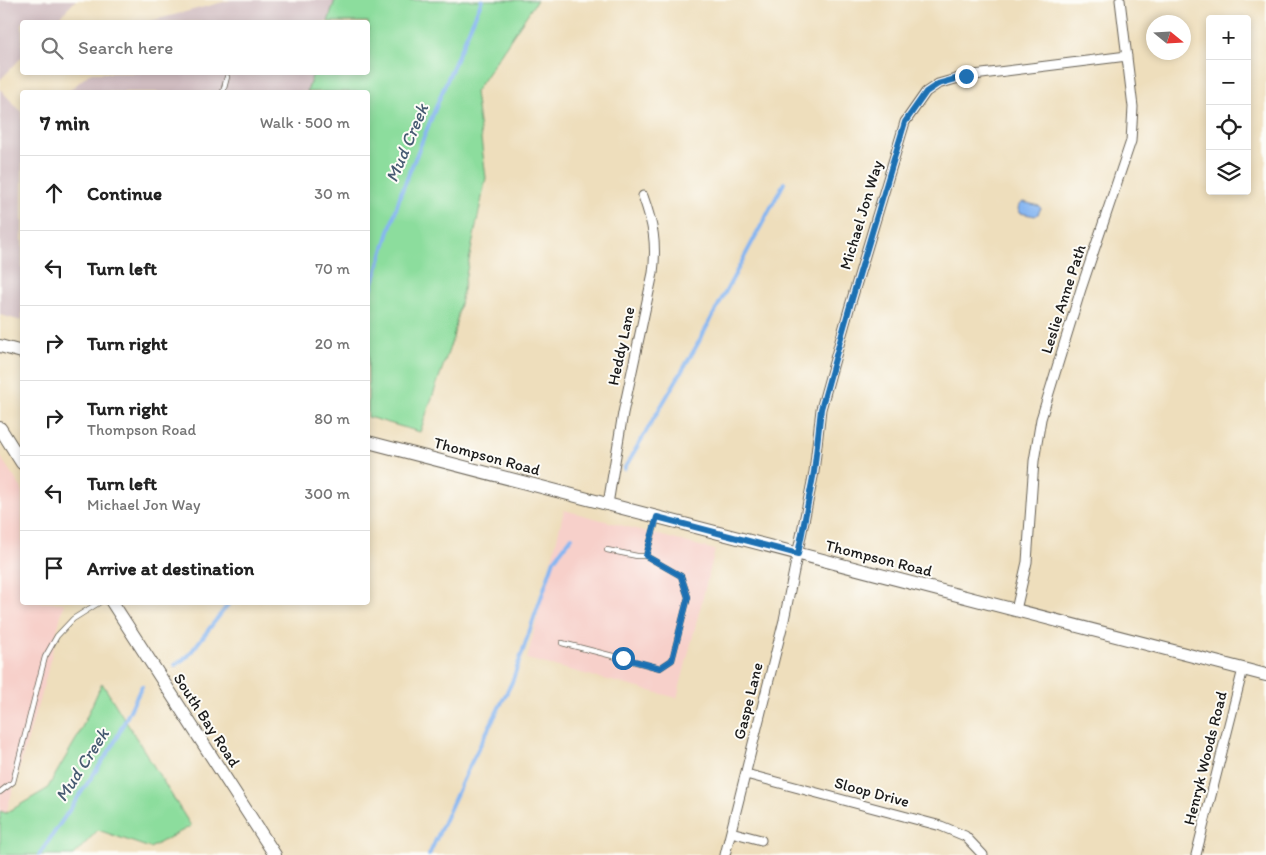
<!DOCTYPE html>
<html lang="en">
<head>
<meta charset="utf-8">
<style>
  :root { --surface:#fff; --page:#f6f6f6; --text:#222; --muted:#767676; --line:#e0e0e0 }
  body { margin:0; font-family:Itim,sans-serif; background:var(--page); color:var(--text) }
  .controls { position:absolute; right:15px; top:15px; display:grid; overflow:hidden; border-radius:5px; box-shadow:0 2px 8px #0003 }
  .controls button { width:45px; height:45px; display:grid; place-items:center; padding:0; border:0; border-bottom:1px solid var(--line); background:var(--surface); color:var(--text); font:25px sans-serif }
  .compass { position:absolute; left:1146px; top:15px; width:45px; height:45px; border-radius:50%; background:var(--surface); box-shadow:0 2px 8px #0003; rotate:108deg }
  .stop { position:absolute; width:15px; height:15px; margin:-11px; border:4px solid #1f6fb2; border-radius:50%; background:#fff }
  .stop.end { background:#1f6fb2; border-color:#fff; box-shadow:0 1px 5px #0008 }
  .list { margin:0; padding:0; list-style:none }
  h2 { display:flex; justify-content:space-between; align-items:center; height:65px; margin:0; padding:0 20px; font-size:21px }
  h2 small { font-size:16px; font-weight:400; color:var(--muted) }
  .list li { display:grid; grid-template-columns:32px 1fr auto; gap:15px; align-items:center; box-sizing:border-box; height:75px; padding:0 20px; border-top:1px solid var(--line) }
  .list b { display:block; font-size:19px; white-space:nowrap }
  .list p { margin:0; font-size:16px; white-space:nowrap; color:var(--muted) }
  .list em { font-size:16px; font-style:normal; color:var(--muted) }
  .icon { flex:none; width:28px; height:28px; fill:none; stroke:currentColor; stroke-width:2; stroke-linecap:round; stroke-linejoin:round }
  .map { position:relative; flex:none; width:1266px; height:855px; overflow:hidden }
  .search { position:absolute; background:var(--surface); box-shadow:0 2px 8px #0003; left:20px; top:20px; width:350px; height:55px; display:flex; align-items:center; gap:12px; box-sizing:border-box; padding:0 18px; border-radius:5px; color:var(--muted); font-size:19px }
  .panel { position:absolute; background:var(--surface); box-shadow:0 2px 8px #0003; left:20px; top:90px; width:350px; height:515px; border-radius:5px }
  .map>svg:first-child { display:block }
  .built { fill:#f7d0ca }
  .industrial { fill:#d2bec2 }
  .green { fill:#8cdd9d; stroke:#547c5c }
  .water { fill:#86b6f1; stroke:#516986 }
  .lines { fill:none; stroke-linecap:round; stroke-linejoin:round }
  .stream { stroke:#86b6f1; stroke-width:4 }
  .lane-casing { stroke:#666054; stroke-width:6 }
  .street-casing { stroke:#666054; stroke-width:11 }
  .secondary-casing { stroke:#666054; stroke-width:14 }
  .lane { stroke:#fff; stroke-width:4.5 }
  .street { stroke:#fff; stroke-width:9 }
  .secondary { stroke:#fff; stroke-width:12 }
  .route { stroke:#1f6fb2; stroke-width:6 }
  .labels { text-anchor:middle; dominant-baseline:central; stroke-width:4; stroke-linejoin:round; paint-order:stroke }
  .street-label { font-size:16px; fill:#1c1c1c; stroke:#fdfcf7 }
  .water-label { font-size:18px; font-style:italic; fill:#465a71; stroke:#fdfcf7 }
</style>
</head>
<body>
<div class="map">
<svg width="1266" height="855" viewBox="0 0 1266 855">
  <rect width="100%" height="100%" fill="#fdfcf7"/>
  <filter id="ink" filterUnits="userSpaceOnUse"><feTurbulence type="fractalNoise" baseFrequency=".02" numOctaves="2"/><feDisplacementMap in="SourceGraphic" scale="10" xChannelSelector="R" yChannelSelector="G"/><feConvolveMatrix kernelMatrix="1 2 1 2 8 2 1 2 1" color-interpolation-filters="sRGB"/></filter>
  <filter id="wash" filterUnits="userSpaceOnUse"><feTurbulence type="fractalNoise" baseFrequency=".0096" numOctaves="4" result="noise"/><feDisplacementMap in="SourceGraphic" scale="20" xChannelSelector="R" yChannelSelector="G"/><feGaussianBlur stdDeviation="1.12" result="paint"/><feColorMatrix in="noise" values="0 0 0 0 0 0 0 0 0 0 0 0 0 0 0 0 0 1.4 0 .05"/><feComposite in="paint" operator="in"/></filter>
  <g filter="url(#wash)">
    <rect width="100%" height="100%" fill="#eedebc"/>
    <!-- built -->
    <path class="built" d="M 0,456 L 22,489 L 22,602 L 64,603 L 46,677 L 6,813 L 0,811 Z
      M 564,510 L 715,550 L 677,698 L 527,659 Z"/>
    <!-- industrial -->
    <path class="industrial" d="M 0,0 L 76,0 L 55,22 L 22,22 L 22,57 L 0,80 Z
      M 231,0 L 335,0 L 328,22 L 147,22 Z
      M 90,73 L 313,73 L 307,92 L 68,92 Z
      M 0,89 L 22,113 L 22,321 L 0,315 Z"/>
    <!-- green -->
    <path class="green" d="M 335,0 L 537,0 L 475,92 L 486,178 L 453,338 L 420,432 L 368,417 L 368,92 L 307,92 L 313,73 L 368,72 L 368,22 L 328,22 Z
      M 102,683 L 191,826 L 150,848 L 98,830 L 74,855 L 0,855 L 0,811 L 6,813 L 47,789 L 78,736 Z"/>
    <!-- water -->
    <path class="water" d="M 1023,202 L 1039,206 L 1041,208 L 1038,214 L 1035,216 L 1020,213 L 1018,209 L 1019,205 Z"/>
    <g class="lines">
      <!-- stream -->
      <path class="stream" d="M 368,299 L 401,193 L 445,85 L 482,0
        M 624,469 L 696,347 L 784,183
        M 175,665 L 188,656 L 230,602
        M 39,855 L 112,747 L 142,686
        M 429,855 L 467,771 L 512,682 L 554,560 L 572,537"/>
    </g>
  </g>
  <g filter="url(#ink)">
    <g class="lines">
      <!-- lane casing -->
      <g class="lane-casing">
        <path id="lane" d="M 223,92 L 227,77
          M 607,550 L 637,556 L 646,556
          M 562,643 L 660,668 L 672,660 L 688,597 L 681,576 L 646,556 L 657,519
          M 0,792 L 13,782 L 45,657 L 57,636 L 73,619 L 100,602"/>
      </g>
      <!-- street casing -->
      <g class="street-casing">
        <path id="street" d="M 608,504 L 623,413 L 653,273 C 657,243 653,224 643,196
          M 1016,610 L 1027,562 L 1034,461 L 1041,419 L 1081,289 L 1131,141 L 1133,107 L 1120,0
          M 746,774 L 941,826 L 965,836 L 983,855
          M 731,832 L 761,840
          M 725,855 L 784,620 L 814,472 L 821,409 L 849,309 L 905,122 L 926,92 L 938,84 L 966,76 L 1127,56
          M 1196,855 L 1243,669"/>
      </g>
      <!-- secondary casing -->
      <g class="secondary-casing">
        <path id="secondary" d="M 0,346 L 22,352
          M 0,428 L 22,463
          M 368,442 L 1266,675
          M 112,602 L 275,855"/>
      </g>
      <!-- lane -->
      <use href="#lane" class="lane"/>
      <!-- street -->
      <use href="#street" class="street"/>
      <!-- secondary -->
      <use href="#secondary" class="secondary"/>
    </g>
  </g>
  <g class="lines" filter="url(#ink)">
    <!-- route -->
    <path class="route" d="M 623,658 L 660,668 L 672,660 L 688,597 L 681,576 L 646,556 L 657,517 L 798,554 L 814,472 L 821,409 L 849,309 L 905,122 L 926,92 L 938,84 L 966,76"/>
  </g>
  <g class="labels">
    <!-- street labels -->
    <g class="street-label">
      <text transform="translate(861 215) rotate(-73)">Michael Jon Way</text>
      <text transform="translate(1063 299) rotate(-72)">Leslie Anne Path</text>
      <text transform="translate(621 346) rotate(-78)">Heddy Lane</text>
      <text transform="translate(487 456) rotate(15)">Thompson Road</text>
      <text transform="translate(879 558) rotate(14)">Thompson Road</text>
      <text transform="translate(748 701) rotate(-76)">Gaspe Lane</text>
      <text transform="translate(207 720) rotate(57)">South Bay Road</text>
      <text transform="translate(1205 758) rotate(-76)">Henryk Woods Road</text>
      <text transform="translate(872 792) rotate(15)">Sloop Drive</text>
    </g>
    <!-- water labels -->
    <g class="water-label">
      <text transform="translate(407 143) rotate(-67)">Mud Creek</text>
      <text transform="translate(82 765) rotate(-57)">Mud Creek</text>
    </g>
  </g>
</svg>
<div class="controls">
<button>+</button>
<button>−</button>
<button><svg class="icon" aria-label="locate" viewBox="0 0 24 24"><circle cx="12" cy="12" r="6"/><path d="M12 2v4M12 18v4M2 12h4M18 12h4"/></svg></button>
<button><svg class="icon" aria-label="layers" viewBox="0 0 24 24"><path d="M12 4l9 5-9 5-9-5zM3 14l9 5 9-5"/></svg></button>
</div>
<svg class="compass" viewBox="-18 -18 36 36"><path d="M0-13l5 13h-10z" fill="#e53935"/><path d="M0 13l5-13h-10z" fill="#767676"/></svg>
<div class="stop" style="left:623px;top:658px"></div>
<div class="stop end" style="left:966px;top:76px"></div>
<div class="search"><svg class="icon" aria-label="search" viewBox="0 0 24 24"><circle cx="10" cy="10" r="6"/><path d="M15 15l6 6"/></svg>Search here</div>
<section class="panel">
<h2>7 min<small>Walk · 500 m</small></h2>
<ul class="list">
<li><svg class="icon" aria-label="ahead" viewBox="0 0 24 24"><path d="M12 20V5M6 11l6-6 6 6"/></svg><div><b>Continue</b></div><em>30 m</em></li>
<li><svg class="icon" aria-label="left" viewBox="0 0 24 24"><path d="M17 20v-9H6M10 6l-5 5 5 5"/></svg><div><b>Turn left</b></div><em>70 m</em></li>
<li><svg class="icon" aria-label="right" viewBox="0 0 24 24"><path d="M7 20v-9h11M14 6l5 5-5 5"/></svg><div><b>Turn right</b></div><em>20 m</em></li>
<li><svg class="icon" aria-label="right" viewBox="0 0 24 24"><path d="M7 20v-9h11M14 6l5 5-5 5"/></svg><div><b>Turn right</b><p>Thompson Road</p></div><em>80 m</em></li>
<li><svg class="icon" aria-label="left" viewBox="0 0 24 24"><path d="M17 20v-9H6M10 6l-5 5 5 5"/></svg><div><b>Turn left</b><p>Michael Jon Way</p></div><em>300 m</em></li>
<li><svg class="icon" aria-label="arrive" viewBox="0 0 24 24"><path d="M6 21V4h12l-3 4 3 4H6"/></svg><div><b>Arrive at destination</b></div></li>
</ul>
</section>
</div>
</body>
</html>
